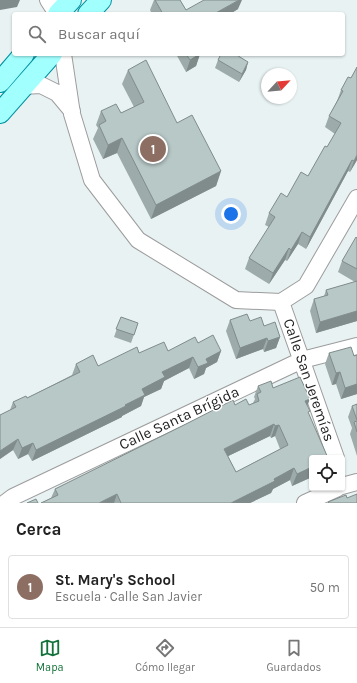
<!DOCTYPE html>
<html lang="es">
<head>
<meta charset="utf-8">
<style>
  :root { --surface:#fff; --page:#f6f6f6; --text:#222; --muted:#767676; --line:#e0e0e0; --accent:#13723a }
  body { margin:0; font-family:Karla,sans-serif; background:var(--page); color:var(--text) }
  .controls { position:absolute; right:12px; bottom:12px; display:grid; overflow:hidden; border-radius:4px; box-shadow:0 1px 3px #0004 }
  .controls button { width:36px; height:36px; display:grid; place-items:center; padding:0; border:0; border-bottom:1px solid var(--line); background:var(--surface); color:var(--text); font:20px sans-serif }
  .compass { position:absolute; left:261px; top:68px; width:36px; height:36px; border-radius:50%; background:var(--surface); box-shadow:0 1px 3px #0004; rotate:64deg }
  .you { position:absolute; left:231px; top:214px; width:14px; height:14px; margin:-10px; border:3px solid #fff; border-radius:50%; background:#1a73e8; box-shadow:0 0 0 6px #1a73e833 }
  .badge { display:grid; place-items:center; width:26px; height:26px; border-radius:50%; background:var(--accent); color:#fff; font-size:13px; font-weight:700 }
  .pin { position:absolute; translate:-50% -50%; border:2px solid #fff; box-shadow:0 1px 4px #0006 }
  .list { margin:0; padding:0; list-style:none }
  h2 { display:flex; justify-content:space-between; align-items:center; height:52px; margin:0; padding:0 16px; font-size:17px }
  h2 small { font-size:13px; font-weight:400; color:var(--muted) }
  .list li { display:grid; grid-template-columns:26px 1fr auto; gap:12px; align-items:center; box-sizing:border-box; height:64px; margin:0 8px 8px; padding:0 8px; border:1px solid var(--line); border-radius:4px }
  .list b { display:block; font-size:15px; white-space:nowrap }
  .list p { margin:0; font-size:13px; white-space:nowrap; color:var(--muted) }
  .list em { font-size:13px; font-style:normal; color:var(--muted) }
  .icon { flex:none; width:22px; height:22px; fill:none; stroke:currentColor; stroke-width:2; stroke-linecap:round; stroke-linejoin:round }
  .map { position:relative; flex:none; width:357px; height:503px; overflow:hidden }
  .search { position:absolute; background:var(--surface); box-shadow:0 1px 3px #0004; left:12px; right:12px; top:12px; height:44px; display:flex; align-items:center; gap:10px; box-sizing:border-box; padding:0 14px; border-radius:4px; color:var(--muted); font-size:15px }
  .sheet { height:124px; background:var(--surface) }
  nav { display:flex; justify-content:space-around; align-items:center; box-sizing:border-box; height:56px; border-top:1px solid var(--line); background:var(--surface); font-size:11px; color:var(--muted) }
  nav a { display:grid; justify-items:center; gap:2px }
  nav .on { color:var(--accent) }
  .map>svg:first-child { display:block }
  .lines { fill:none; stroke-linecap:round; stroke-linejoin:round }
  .minor-casing { stroke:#9c9c9c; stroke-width:18 }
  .major-casing { stroke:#0092a0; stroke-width:22 }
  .minor { stroke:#fff; stroke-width:16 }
  .major { stroke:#a1fffe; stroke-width:20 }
  .wall { fill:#9dacaa; fill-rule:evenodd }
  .shaded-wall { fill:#808c8b }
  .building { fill:#b7c8c6; stroke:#808c8b; fill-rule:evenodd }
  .labels { text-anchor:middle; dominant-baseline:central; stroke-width:3; stroke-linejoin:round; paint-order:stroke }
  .street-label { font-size:15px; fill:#222; stroke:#fff }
</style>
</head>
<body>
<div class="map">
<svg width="357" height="503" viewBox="0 0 357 503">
  <rect width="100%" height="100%" fill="#e8f2f3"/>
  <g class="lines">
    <!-- minor casing -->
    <g class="minor-casing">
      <path id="minor" d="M 48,0 L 57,14
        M 63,54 L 72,114 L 92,180 L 138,240 L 236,300 L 281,302
        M 23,86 L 41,85 L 57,93 L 72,111
        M 281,302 L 336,458
        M 281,302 L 306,286 L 357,198
        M 342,486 L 357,482
        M 5,503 L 13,497 L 302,360 L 357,346
        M 305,503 L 338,488"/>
    </g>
    <!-- major casing -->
    <g class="major-casing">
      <path id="major" d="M 58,14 L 71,0
        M 88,14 L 101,0
        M 0,82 L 24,54
        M 0,113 L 52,54"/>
    </g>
    <!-- minor -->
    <use href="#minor" class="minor"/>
    <!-- major -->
    <use href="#major" class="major"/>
  </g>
  <!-- wall -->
  <path class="wall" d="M 154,0 L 180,0 L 186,10 L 238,9 L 230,14 L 152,14 L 150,10 Z
    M 176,54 L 200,54 L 196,66 L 186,72 Z
    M 218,60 L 248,62 L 246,70 L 239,82 L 215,68 Z
    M 357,67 L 357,160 L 350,172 L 348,171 L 306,249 L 298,244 L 287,261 L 285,260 L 269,284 L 245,269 L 249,258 L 269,227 L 265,225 L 269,213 L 287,197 L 308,176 L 327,147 L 335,134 L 325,127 L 329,116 L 337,101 L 341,90 L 351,78 Z
    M 128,70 L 177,123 L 221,171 L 216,186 L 151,219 L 117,153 L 103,159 L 93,139 L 98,128 L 96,125 L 101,111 L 121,113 L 134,107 L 122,84 Z
    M 357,238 L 357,321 L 316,333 L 310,311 L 314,299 L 324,296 L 326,290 L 355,282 L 338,272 L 342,261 Z
    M 121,317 L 138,323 L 131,343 L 114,337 Z
    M 230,320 L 250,321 L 264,326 L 280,337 L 276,348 L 264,352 L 263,349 L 236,359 L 226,331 Z
    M 198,343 L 221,351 L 217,362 L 206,368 L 204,374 L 194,379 L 189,368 L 164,381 L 161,389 L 144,397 L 141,406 L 122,416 L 122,417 L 32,461 L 28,454 L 18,459 L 13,450 L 0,459 L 0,415 L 10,410 L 13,402 L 27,398 L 72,375 L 76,364 L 98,366 L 139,353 L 168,351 Z
    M 329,353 L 354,356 L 357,355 L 357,394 L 341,399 L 336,384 L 332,385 L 325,364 Z
    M 258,386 L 273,388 L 310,399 L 307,405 L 312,458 L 312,477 L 292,486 L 290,480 L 273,489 L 271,493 L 250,503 L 41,503 L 51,498 L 55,489 L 235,405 L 249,405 L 253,403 L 255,399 L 254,397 ZM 270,436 L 271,438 L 275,436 L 280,449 L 236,472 L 228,456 Z
    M 357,404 L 357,456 L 350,434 L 352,428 L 348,417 L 352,406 Z"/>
  <!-- shaded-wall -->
  <path class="shaded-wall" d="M 0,0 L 20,0 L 17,7 L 0,10 Z
    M 239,0 L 242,0 L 238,9 L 230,14 L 214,14 Z
    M 200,54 L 196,66 L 186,72 L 190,60 Z
    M 248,62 L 246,70 L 239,82 L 242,74 Z
    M 122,138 L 117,153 L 103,159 L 108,145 Z
    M 357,155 L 357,160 L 350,172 L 354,161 Z
    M 352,160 L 348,171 L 306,249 L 310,237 Z
    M 221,171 L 216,186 L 151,219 L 156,205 Z
    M 302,232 L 298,244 L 287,261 L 291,250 Z
    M 289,248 L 285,260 L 269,284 L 273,273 Z
    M 357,311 L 357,321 L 316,333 L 320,322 Z
    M 280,337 L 276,348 L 264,352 L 268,341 Z
    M 267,338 L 263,349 L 236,359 L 240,348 Z
    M 221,351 L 217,362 L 206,368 L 204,374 L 194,379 L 198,367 L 206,359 Z
    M 193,357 L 189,368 L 164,381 L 161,389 L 144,397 L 141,406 L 122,416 L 122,417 L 32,461 L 36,450 L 125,405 L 142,389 L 162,372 Z
    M 340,372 L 336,384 L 332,385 L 336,373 Z
    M 357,384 L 357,394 L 341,399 L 345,388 Z
    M 310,399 L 305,411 L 305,401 Z
    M 274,424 L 270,436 L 220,460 L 224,449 Z
    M 279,425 L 275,436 L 271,438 L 275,426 Z
    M 18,439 L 13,450 L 0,459 L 0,451 Z
    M 33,443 L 28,454 L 18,459 L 22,448 Z
    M 312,467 L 312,477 L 292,486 L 297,474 Z
    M 294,468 L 290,480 L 273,489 L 271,493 L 250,503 L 231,503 L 274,479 Z
    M 117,494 L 114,503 L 99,503 Z"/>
  <!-- building -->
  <path class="building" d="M 155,0 L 180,0 L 186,10 L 204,0 L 239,0 L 214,14 L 163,14 Z
    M 186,54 L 200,54 L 190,60 Z
    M 221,54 L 235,54 L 248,62 L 242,74 L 218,60 Z
    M 146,60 L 177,123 L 192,115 L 221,171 L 156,205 L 122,138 L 108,145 L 99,125 L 106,121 L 101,111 L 116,104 L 121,113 L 144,102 L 128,70 Z
    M 357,67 L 357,155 L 354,161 L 352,160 L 310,237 L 302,232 L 291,250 L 289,248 L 273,273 L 249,258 L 275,217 L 269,213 L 281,193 L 287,197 L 301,172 L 308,176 L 325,146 L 327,147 L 341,123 L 329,116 L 343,91 L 341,90 L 348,77 L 351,78 Z
    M 356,237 L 357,238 L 357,269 L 342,261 Z
    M 357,281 L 357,311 L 320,322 L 314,299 L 328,295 L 326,290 Z
    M 247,314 L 250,321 L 261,317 L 264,326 L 275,322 L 280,337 L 268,341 L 267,338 L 240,348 L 230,320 Z
    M 121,317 L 138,323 L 134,335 L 116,329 Z
    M 213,335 L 221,351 L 206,359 L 208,363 L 198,367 L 193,357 L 162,372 L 165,377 L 142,389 L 145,395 L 125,405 L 126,406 L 36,450 L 33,443 L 22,448 L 18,439 L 0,451 L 0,415 L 16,407 L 13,402 L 26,396 L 27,398 L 80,372 L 76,364 L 93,355 L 98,366 L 137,347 L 139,353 L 164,342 L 168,351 L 195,337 L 198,343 Z
    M 351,347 L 354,356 L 357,355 L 357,384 L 345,388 L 340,372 L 336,373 L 329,353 Z
    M 300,377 L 310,399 L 305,401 L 310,411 L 308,412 L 328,458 L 312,458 L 312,467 L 297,474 L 294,468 L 274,479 L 275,481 L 231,503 L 121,503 L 117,494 L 99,503 L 41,503 L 58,495 L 55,489 L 186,424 L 233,400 L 235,405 L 246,399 L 249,405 L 259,401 L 257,394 L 261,392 L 258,386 L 271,381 L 273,388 ZM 274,424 L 275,426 L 279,425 L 288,445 L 236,472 L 224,449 Z
    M 357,404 L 357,420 L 352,406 Z
    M 357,421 L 357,432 L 354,422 Z
    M 357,494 L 357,503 L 329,503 L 328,502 L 346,495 L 347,498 Z
    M 36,499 L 38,503 L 27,503 Z"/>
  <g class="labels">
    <!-- street labels -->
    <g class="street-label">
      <text transform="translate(309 380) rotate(71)">Calle San Jeremías</text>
      <text transform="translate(179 418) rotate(-25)">Calle Santa Brígida</text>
    </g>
  </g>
</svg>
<div class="controls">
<button><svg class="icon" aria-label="locate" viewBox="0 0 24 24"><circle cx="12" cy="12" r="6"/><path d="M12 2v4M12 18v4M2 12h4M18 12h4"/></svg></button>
</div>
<svg class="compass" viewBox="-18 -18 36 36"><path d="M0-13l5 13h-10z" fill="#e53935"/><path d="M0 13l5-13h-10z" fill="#767676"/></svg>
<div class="you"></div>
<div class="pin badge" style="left:153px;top:149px;background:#8d6e63">1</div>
<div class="search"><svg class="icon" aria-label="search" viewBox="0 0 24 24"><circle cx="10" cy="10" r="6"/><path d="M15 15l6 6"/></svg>Buscar aquí</div>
</div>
<section class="sheet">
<h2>Cerca<small></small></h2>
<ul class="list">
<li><span class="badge" style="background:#8d6e63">1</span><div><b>St. Mary's School</b><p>Escuela · Calle San Javier</p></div><em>50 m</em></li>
</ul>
</section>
<nav>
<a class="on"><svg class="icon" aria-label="map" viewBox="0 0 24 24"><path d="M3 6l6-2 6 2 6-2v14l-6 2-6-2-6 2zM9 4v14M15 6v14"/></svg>Mapa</a>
<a><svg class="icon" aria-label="directions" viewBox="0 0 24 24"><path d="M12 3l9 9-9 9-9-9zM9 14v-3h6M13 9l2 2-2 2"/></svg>Cómo llegar</a>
<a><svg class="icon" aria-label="saved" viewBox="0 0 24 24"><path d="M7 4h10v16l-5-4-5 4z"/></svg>Guardados</a>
</nav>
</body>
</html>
